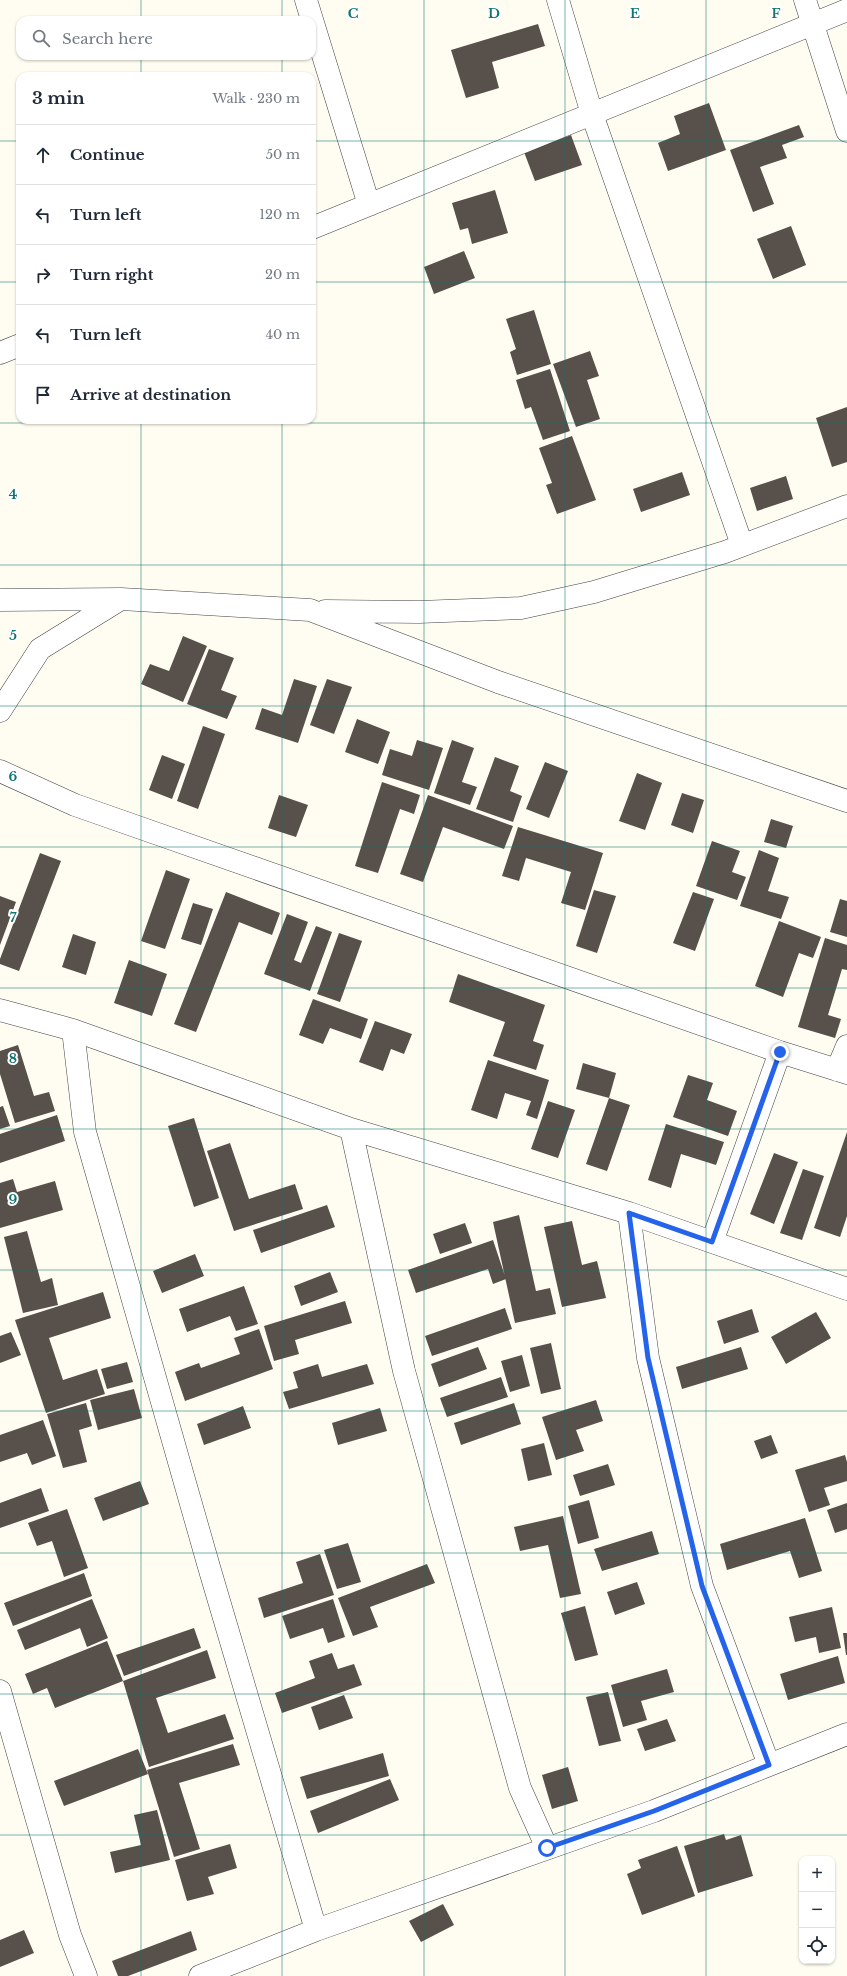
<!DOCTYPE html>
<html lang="en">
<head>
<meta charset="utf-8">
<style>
  :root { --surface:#fff; --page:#f6f6f7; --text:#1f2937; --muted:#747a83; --line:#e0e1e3 }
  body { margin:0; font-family:"Libre Baskerville",serif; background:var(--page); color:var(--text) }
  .controls { position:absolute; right:12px; bottom:12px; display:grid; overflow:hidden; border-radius:8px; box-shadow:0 1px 3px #0004 }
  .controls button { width:36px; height:36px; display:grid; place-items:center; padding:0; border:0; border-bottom:1px solid var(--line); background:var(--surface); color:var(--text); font:20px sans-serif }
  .stop { position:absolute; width:12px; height:12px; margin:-9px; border:3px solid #2563eb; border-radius:50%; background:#fff }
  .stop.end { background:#2563eb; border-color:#fff; box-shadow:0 1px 4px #0008 }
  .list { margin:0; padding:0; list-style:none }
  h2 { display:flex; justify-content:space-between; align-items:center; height:52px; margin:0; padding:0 16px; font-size:17px }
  h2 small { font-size:13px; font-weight:400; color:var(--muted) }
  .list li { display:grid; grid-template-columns:26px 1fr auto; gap:12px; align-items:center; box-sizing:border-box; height:60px; padding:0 16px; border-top:1px solid var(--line) }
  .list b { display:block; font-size:15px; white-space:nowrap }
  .list em { font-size:13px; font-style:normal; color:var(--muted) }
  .icon { flex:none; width:22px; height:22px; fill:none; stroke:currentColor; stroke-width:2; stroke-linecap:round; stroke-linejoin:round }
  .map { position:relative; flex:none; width:847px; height:1976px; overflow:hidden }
  .search { position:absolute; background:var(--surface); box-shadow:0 1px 3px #0004; left:16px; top:16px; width:300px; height:44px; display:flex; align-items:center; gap:10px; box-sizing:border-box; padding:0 14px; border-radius:12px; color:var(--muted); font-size:15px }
  .panel { position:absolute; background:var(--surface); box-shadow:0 1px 3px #0004; left:16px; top:72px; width:300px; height:352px; border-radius:12px }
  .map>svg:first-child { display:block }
  .building { fill:#58504b }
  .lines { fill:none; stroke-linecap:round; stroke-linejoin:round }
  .street-casing { stroke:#424242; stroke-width:23 }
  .street { stroke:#fff; stroke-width:22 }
  .route { stroke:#2563eb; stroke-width:5 }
  .grid { fill:none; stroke:#0f766e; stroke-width:1; stroke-opacity:0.55 }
  .grid-label { font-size:13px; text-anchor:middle; font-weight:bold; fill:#0f766e; stroke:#fff; stroke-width:4; stroke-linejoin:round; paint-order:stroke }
</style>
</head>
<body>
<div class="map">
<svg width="847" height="1976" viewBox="0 0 847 1976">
  <rect width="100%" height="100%" fill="#fffcf2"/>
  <!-- building -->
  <path class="building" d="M 538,24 L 545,46 L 492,62 L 499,88 L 466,98 L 451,50 Z
    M 709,103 L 726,150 L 668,171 L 658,143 L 680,134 L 674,116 Z
    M 799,125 L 804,137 L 782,145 L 787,158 L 760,167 L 774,204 L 753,212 L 730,150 Z
    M 571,135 L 582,165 L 535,181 L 524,152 Z
    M 495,190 L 508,233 L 472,244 L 468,228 L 460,230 L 452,203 Z
    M 791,226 L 806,265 L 773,279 L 757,239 Z
    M 464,251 L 475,278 L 434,294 L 424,267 Z
    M 534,310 L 551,364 L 517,375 L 510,352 L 516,349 L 506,319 Z
    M 590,351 L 599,376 L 587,380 L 600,419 L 576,427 L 553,364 Z
    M 550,369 L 570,431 L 543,440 L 531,407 L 525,409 L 516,380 Z
    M 847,407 L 847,462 L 832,467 L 816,418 Z
    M 572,436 L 596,500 L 557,514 L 546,485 L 552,483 L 539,448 Z
    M 682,472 L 690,495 L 641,512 L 633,489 Z
    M 786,476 L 793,499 L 757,511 L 750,488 Z
    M 183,636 L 207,646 L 183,702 L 141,684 L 150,664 L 169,671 Z
    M 209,649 L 234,658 L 221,690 L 237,696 L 227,719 L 187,704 Z
    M 294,679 L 317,686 L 298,743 L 255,729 L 262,708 L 282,715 Z
    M 327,679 L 352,687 L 334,734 L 310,725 Z
    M 357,719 L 390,732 L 378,764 L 345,752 Z
    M 203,726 L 225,734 L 198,809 L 177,801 Z
    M 417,740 L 443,748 L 429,790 L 382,775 L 390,749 L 412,756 Z
    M 452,740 L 474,748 L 462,782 L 477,787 L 470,805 L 434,793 Z
    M 162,755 L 185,764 L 172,799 L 149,790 Z
    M 495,757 L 519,766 L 510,791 L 522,796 L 513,822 L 476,809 Z
    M 545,762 L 568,771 L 549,818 L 526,809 Z
    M 637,773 L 662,783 L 645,830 L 619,821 Z
    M 382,782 L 420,795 L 414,814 L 400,809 L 378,873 L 355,866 Z
    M 682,793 L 704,800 L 693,833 L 671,825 Z
    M 279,795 L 308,805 L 296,837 L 268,828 Z
    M 428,795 L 513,826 L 504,849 L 443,827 L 423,882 L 400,874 Z
    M 771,819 L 793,826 L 786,848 L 764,842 Z
    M 518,827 L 603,853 L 585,910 L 561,903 L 571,872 L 526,858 L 519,881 L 502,876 Z
    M 712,841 L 740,851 L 732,872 L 746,877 L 737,900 L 696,886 Z
    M 759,850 L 779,858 L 768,891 L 789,897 L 781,919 L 740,906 Z
    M 40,853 L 61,861 L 19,971 L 0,964 L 0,959 Z
    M 166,870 L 190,879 L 165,949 L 141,941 Z
    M 594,890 L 616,896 L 597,953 L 576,946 Z
    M 226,892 L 280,913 L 272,935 L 239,922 L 196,1032 L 174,1024 Z
    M 693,892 L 714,899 L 695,951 L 673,943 Z
    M 0,896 L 16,902 L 0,945 Z
    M 840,899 L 847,901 L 847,937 L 830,932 Z
    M 193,903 L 213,909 L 201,945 L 181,939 Z
    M 287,914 L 308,922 L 294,960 L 301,963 L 316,926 L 332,932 L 310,991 L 264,974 Z
    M 779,921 L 821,937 L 813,958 L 799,953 L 783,997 L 755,986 Z
    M 339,933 L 362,941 L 340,1002 L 317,994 Z
    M 73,934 L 96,942 L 86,975 L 62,967 Z
    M 825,938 L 847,945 L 847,970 L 842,969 L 828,1015 L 841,1019 L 835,1038 L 798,1027 Z
    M 129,960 L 167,974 L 152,1016 L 114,1003 Z
    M 458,974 L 545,1005 L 533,1041 L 544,1045 L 536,1070 L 493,1056 L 505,1022 L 449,1002 Z
    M 313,999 L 368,1019 L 361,1039 L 330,1028 L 323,1044 L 299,1035 Z
    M 375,1021 L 412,1034 L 404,1054 L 391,1049 L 383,1071 L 359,1062 Z
    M 18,1045 L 34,1096 L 49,1092 L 55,1111 L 15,1123 L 0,1074 L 0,1051 Z
    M 488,1060 L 549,1080 L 537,1119 L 526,1115 L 531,1101 L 505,1093 L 497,1119 L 471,1110 Z
    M 583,1063 L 616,1073 L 609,1098 L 576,1089 Z
    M 688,1075 L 713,1083 L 707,1100 L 737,1111 L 728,1136 L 673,1117 Z
    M 609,1098 L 630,1105 L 607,1171 L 586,1164 Z
    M 548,1101 L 575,1110 L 558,1158 L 531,1149 Z
    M 3,1106 L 10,1126 L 0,1129 L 0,1107 Z
    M 57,1115 L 65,1141 L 0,1163 L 0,1134 Z
    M 194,1118 L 219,1198 L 194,1207 L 168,1126 Z
    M 666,1124 L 724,1142 L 716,1165 L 681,1154 L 671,1188 L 648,1180 Z
    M 847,1132 L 847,1216 L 840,1237 L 814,1228 Z
    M 230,1143 L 249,1199 L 295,1184 L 303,1209 L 234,1231 L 207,1151 Z
    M 774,1153 L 798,1162 L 774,1224 L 750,1214 Z
    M 803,1169 L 824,1176 L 802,1240 L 780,1233 Z
    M 13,1179 L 17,1192 L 55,1181 L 63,1210 L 0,1228 L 0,1183 Z
    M 327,1205 L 335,1227 L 261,1253 L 253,1230 Z
    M 519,1215 L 536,1291 L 550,1288 L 556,1314 L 515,1323 L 493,1222 Z
    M 572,1221 L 582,1265 L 597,1261 L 606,1298 L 562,1307 L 544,1227 Z
    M 465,1223 L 472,1243 L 440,1254 L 433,1234 Z
    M 27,1231 L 41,1282 L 52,1278 L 58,1305 L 23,1313 L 4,1237 Z
    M 493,1240 L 506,1279 L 493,1284 L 488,1269 L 416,1293 L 408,1270 Z
    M 195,1254 L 204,1276 L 162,1293 L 153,1271 Z
    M 330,1272 L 338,1292 L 301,1306 L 294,1286 Z
    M 244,1286 L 258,1324 L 236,1331 L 230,1316 L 187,1332 L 179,1309 Z
    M 103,1292 L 111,1318 L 49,1338 L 63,1380 L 97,1369 L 105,1394 L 46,1413 L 15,1320 Z
    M 345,1301 L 352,1323 L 295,1340 L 299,1354 L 274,1361 L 264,1326 Z
    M 505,1308 L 512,1329 L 432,1356 L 425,1336 Z
    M 752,1309 L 759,1332 L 724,1344 L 717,1321 Z
    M 816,1312 L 831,1338 L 786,1364 L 771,1337 Z
    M 259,1329 L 273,1369 L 185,1401 L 175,1372 L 199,1363 L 201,1368 L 240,1354 L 234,1338 Z
    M 11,1332 L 21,1355 L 0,1363 L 0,1336 Z
    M 551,1343 L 561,1389 L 541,1394 L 530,1348 Z
    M 478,1347 L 487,1369 L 439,1387 L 431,1364 Z
    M 741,1347 L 748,1369 L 682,1389 L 676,1367 Z
    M 522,1355 L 530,1386 L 510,1392 L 501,1361 Z
    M 127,1362 L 133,1382 L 107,1389 L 101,1369 Z
    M 318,1364 L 322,1377 L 367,1364 L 374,1384 L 289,1409 L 283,1392 L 298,1388 L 293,1372 Z
    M 501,1377 L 508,1397 L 447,1417 L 440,1398 Z
    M 134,1389 L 142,1418 L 98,1430 L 90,1400 Z
    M 596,1400 L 603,1421 L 576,1430 L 584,1451 L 556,1460 L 542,1417 Z
    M 86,1403 L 92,1426 L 79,1430 L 87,1462 L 63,1468 L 47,1414 Z
    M 514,1403 L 521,1424 L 461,1445 L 454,1423 Z
    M 243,1406 L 251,1428 L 204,1445 L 197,1424 Z
    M 380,1408 L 387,1431 L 338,1445 L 332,1423 Z
    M 43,1420 L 56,1456 L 32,1465 L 27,1453 L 0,1462 L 0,1435 Z
    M 771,1435 L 778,1453 L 761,1459 L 754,1441 Z
    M 544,1443 L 552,1475 L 528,1481 L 521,1449 Z
    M 845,1455 L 847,1462 L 847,1481 L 824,1488 L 830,1505 L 809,1512 L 795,1470 Z
    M 608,1464 L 615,1485 L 580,1496 L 573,1475 Z
    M 140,1481 L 149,1504 L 103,1521 L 94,1498 Z
    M 41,1488 L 49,1511 L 0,1528 L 0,1503 Z
    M 589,1500 L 599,1538 L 578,1544 L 568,1506 Z
    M 847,1503 L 847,1529 L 835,1533 L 827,1510 Z
    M 67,1509 L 88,1568 L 64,1577 L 52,1541 L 37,1546 L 28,1523 Z
    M 563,1516 L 581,1594 L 560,1598 L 548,1545 L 520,1551 L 514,1527 Z
    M 805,1518 L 822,1571 L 799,1578 L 790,1551 L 727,1570 L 720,1544 Z
    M 652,1531 L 659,1554 L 602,1571 L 594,1549 Z
    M 348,1543 L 361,1582 L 337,1589 L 324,1550 Z
    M 320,1554 L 334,1595 L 264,1618 L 258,1598 L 303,1583 L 296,1562 Z
    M 427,1564 L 435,1583 L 370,1607 L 378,1627 L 353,1636 L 338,1598 Z
    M 84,1573 L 92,1596 L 13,1626 L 4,1603 Z
    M 637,1582 L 645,1604 L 615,1615 L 607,1592 Z
    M 92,1599 L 108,1638 L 87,1647 L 80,1628 L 25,1650 L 17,1630 Z
    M 333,1599 L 345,1637 L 328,1643 L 323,1628 L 290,1639 L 282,1616 Z
    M 585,1606 L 598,1655 L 575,1661 L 561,1613 Z
    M 832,1607 L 841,1648 L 819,1653 L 816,1637 L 795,1642 L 789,1617 Z
    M 194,1628 L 201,1648 L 124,1676 L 116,1655 Z
    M 843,1633 L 847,1633 L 847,1655 L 846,1655 Z
    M 107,1641 L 123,1681 L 55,1708 L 47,1688 L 33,1694 L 25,1674 Z
    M 207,1650 L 216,1678 L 156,1698 L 168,1733 L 225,1714 L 234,1739 L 149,1767 L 123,1681 Z
    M 332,1653 L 338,1669 L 354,1664 L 362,1685 L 282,1713 L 275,1693 L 315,1678 L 309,1661 Z
    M 838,1656 L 845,1683 L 788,1700 L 780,1674 Z
    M 667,1669 L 674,1692 L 641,1701 L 647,1720 L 623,1727 L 611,1685 Z
    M 608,1692 L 621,1741 L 599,1746 L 586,1697 Z
    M 344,1695 L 353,1718 L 319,1730 L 311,1707 Z
    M 667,1719 L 676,1741 L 645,1751 L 637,1729 Z
    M 233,1744 L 240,1765 L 179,1783 L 200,1849 L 174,1857 L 147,1770 Z
    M 138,1749 L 148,1774 L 64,1806 L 54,1781 Z
    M 383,1753 L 389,1776 L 307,1799 L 300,1777 Z
    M 568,1767 L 578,1801 L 552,1809 L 542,1775 Z
    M 390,1779 L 399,1800 L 318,1833 L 310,1811 Z
    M 157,1810 L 170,1860 L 115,1873 L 110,1852 L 141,1845 L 134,1815 Z
    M 724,1834 L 726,1840 L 741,1835 L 753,1876 L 698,1893 L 684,1846 Z
    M 230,1844 L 237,1868 L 208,1877 L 214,1894 L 187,1901 L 175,1860 Z
    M 677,1846 L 695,1896 L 642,1915 L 627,1874 L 641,1868 L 638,1860 Z
    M 443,1904 L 454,1925 L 421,1942 L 409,1921 Z
    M 24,1930 L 34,1953 L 0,1967 L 0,1940 Z
    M 191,1931 L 197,1950 L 128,1976 L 118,1976 L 112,1961 Z"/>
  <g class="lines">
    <!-- street casing -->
    <g class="street-casing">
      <path id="street" d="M 306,0 L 369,205
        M 558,0 L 592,114 L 742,545
        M 805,0 L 847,131
        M 312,228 L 847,10
        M 0,353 L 20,345
        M 0,600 L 121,599
        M 325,611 L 419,612 L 521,608 L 594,592 L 725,552 L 847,506
        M 0,711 L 40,649 L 121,599 L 310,610 L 498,682 L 847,801
        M 0,771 L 75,805 L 780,1052 L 847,1073
        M 0,1010 L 73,1030 L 351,1129 L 629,1213 L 847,1289
        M 73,1030 L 85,1132 L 209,1567 L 316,1930
        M 837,1070 L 847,1046
        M 351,1129 L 404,1371 L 520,1788 L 547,1848
        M 629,1213 L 648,1358 L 702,1586 L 769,1765
        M 712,1242 L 780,1052
        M 0,1691 L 70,1935 L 86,1976
        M 200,1976 L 316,1930 L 654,1811 L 847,1734"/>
    </g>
    <!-- street -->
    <use href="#street" class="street"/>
  </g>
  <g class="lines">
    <!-- route -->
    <path class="route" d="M 547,1848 L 654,1811 L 769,1765 L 702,1586 L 648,1358 L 629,1213 L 712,1242 L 780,1052"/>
  </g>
  <!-- grid -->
  <path class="grid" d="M 141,0 L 141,20M 282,0 L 282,20M 424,0 L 424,1976M 565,0 L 565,1976M 706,0 L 706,1976M 141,56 L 141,76M 282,56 L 282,76M 0,141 L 20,141M 312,141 L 847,141M 0,282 L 20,282M 312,282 L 847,282M 141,420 L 141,1976M 282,420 L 282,1976M 0,423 L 847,423M 0,565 L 847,565M 0,706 L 847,706M 0,847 L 847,847M 0,988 L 847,988M 0,1129 L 847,1129M 0,1270 L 847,1270M 0,1411 L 847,1411M 0,1553 L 847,1553M 0,1694 L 847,1694M 0,1835 L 847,1835"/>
  <g class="grid-label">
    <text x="353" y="18">C</text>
    <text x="494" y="18">D</text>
    <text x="635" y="18">E</text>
    <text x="776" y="18">F</text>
    <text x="13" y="499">4</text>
    <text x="13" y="640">5</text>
    <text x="13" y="781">6</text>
    <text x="13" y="922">7</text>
    <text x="13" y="1063">8</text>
    <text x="13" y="1204">9</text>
  </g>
</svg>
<div class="controls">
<button>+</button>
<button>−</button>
<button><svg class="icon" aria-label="locate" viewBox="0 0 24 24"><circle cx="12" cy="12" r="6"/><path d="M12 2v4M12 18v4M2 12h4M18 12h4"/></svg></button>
</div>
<div class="stop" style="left:547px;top:1848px"></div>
<div class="stop end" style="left:780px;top:1052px"></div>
<div class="search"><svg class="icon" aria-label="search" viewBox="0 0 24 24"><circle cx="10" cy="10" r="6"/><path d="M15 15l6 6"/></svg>Search here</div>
<section class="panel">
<h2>3 min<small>Walk · 230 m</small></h2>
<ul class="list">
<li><svg class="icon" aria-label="ahead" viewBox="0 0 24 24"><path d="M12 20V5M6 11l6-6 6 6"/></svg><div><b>Continue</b></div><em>50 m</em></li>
<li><svg class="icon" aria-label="left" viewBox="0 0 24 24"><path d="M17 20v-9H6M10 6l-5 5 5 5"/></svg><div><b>Turn left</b></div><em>120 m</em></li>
<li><svg class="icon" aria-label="right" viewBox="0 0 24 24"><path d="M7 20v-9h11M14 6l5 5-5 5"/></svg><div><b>Turn right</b></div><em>20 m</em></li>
<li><svg class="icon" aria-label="left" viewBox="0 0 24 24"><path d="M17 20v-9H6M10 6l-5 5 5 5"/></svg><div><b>Turn left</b></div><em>40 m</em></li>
<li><svg class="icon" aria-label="arrive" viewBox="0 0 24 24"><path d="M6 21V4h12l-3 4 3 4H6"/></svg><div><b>Arrive at destination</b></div></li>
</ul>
</section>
</div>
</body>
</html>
